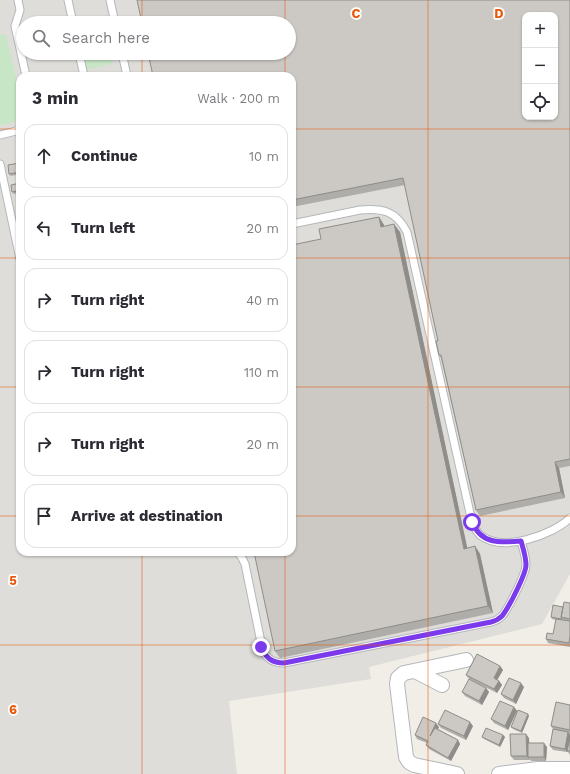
<!DOCTYPE html>
<html lang="en">
<head>
<meta charset="utf-8">
<style>
  :root { --surface:#fff; --page:#f2f2f3; --text:#2b2b33; --muted:#7c7c81; --line:#e1e1e2 }
  body { margin:0; font-family:"Work Sans",sans-serif; background:var(--page); color:var(--text) }
  .controls { position:absolute; right:12px; top:12px; display:grid; overflow:hidden; border-radius:8px; box-shadow:0 1px 3px #0004 }
  .controls button { width:36px; height:36px; display:grid; place-items:center; padding:0; border:0; border-bottom:1px solid var(--line); background:var(--surface); color:var(--text); font:20px sans-serif }
  .stop { position:absolute; width:12px; height:12px; margin:-9px; border:3px solid #7c3aed; border-radius:50%; background:#fff }
  .stop.end { background:#7c3aed; border-color:#fff; box-shadow:0 1px 4px #0008 }
  .list { margin:0; padding:0; list-style:none }
  h2 { display:flex; justify-content:space-between; align-items:center; height:52px; margin:0; padding:0 16px; font-size:17px }
  h2 small { font-size:13px; font-weight:400; color:var(--muted) }
  .list li { display:grid; grid-template-columns:26px 1fr auto; gap:12px; align-items:center; box-sizing:border-box; height:64px; margin:0 8px 8px; padding:0 8px; border:1px solid var(--line); border-radius:12px }
  .list b { display:block; font-size:15px; white-space:nowrap }
  .list em { font-size:13px; font-style:normal; color:var(--muted) }
  .icon { flex:none; width:22px; height:22px; fill:none; stroke:currentColor; stroke-width:2; stroke-linecap:round; stroke-linejoin:round }
  .map { position:relative; flex:none; width:570px; height:774px; overflow:hidden }
  .search { position:absolute; background:var(--surface); box-shadow:0 1px 3px #0004; left:16px; top:16px; width:280px; height:44px; display:flex; align-items:center; gap:10px; box-sizing:border-box; padding:0 14px; border-radius:22px; color:var(--muted); font-size:15px }
  .panel { position:absolute; background:var(--surface); box-shadow:0 1px 3px #0004; left:16px; top:72px; width:280px; height:484px; border-radius:12px }
  .map>svg:first-child { display:block }
  .industrial { fill:#dfddd9; fill-rule:evenodd }
  .green { fill:#c6e6c5 }
  .lines { fill:none; stroke-linecap:round; stroke-linejoin:round }
  .service-casing { stroke:#b4b7bb; stroke-width:9 }
  .minor-casing { stroke:#b4b7bb; stroke-width:16 }
  .service { stroke:#fff; stroke-width:7 }
  .minor { stroke:#fff; stroke-width:14 }
  .wall { fill:#afada9 }
  .shaded-wall { fill:#8f8d89 }
  .building { fill:#ccc9c4; stroke:#8f8d89; fill-rule:evenodd }
  .route { stroke:#7c3aed; stroke-width:5 }
  .grid { fill:none; stroke:#e8590c; stroke-width:1; stroke-opacity:0.55 }
  .grid-label { font-size:13px; text-anchor:middle; font-weight:bold; fill:#e8590c; stroke:#fff; stroke-width:3.5; stroke-linejoin:round; paint-order:stroke }
</style>
</head>
<body>
<div class="map">
<svg width="570" height="774" viewBox="0 0 570 774">
  <rect width="100%" height="100%" fill="#f0eee7"/>
  <!-- industrial -->
  <path class="industrial" d="M 0,0 L 570,0 L 570,574 L 542,624 L 369,667 L 371,679 L 229,701 L 237,774 L 0,774 ZM 525,15 L 555,15 L 555,117 L 525,117 ZM 23,23 L 289,23 L 289,53 L 23,53 ZM 20,76 L 292,76 L 292,552 L 20,552 Z"/>
  <!-- green -->
  <path class="green" d="M 6,34 C 9,50 26,108 17,119 C 13,124 6,124 0,125 L 0,35 Z
    M 94,53 L 98,53 L 99,57 L 110,55 L 112,64 L 86,70 L 84,60 L 95,58 Z"/>
  <g class="lines">
    <!-- service casing -->
    <g class="service-casing">
      <path id="service" d="M 18,0 L 20,10 L 15,26 L 26,76
        M 68,0 L 73,23
        M 110,0 L 115,23
        M 79,53 L 84,76
        M 122,53 L 127,76
        M 0,135 L 20,130
        M 0,164 L 20,259
        M 292,224 L 360,210 C 383,208 396,211 407,232 L 472,522 C 474,527 476,531 480,535 C 502,553 553,535 570,518
        M 237,552 L 241,556 L 245,564 L 263,652 C 269,660 274,663 284,663 L 491,622 C 495,621 499,619 502,616 C 508,609 526,574 526,565 C 526,557 523,548 521,541"/>
    </g>
    <!-- minor casing -->
    <g class="minor-casing">
      <path id="minor" d="M 415,671 L 442,685
        M 457,774 L 414,765 L 409,762 L 406,757 L 397,684 L 398,678 L 404,673 L 466,660
        M 499,774 L 538,769 L 570,769"/>
    </g>
    <!-- service -->
    <use href="#service" class="service"/>
    <!-- minor -->
    <use href="#minor" class="minor"/>
  </g>
  <!-- wall -->
  <path class="wall" d="M 570,0 L 570,466 L 559,468 L 565,498 L 480,516 L 476,510 L 441,358 L 439,355 L 438,341 L 405,185 L 292,207 L 292,76 Z
    M 20,163 L 20,174 L 11,176 L 9,174 Z
    M 20,183 L 20,193 L 14,194 L 12,192 Z
    M 379,217 L 384,225 L 384,226 L 400,232 L 467,548 L 475,546 L 480,554 L 493,613 L 280,658 L 275,651 L 321,239 Z
    M 570,603 L 570,647 L 548,643 L 546,639 L 553,634 L 556,620 L 552,619 L 551,617 L 563,607 Z
    M 500,666 L 503,670 L 497,680 L 499,681 L 502,685 L 497,693 L 469,679 L 466,675 Z
    M 524,687 L 516,704 L 504,698 L 501,694 Z
    M 486,688 L 489,692 L 482,705 L 465,696 L 462,692 Z
    M 570,705 L 570,734 L 569,733 L 570,735 L 570,755 L 568,752 L 567,752 L 553,750 L 550,746 L 553,729 L 551,726 Z
    M 514,707 L 517,711 L 508,730 L 494,723 L 491,719 Z
    M 529,716 L 522,733 L 513,729 L 511,727 Z
    M 438,724 L 473,726 L 466,740 L 441,728 Z
    M 439,727 L 438,729 L 458,740 L 460,744 L 451,761 L 429,749 L 426,745 L 427,743 L 417,739 L 415,735 Z
    M 503,735 L 505,737 L 500,747 L 484,739 L 482,737 Z
    M 529,738 L 529,743 L 547,747 L 546,761 L 531,761 L 530,759 L 530,760 L 514,760 L 511,756 Z"/>
  <!-- shaded-wall -->
  <path class="shaded-wall" d="M 379,217 L 384,225 L 386,235 L 381,227 Z
    M 394,224 L 400,232 L 469,556 L 464,549 Z
    M 555,462 L 559,468 L 565,498 L 561,492 Z
    M 475,546 L 480,554 L 493,613 L 488,606 Z
    M 500,666 L 503,670 L 496,682 L 494,678 Z
    M 499,681 L 502,685 L 497,693 L 494,689 Z
    M 521,683 L 524,687 L 516,704 L 513,700 Z
    M 486,688 L 489,692 L 482,705 L 479,701 Z
    M 514,707 L 517,711 L 508,730 L 505,726 Z
    M 528,714 L 529,716 L 522,733 L 521,731 Z
    M 470,722 L 473,726 L 466,740 L 464,736 Z
    M 436,723 L 439,727 L 433,740 L 430,736 Z
    M 568,732 L 570,735 L 570,740 L 567,751 L 567,752 L 565,749 Z
    M 526,734 L 529,738 L 530,757 L 528,757 L 530,760 L 527,756 Z
    M 503,735 L 505,737 L 500,747 L 499,745 Z
    M 458,740 L 460,744 L 451,761 L 448,758 Z
    M 544,743 L 547,747 L 546,761 L 544,757 Z"/>
  <!-- building -->
  <path class="building" d="M 137,0 L 570,0 L 570,459 L 555,462 L 561,492 L 476,510 L 441,355 L 439,355 L 436,341 L 438,341 L 403,178 L 292,200 L 292,76 L 153,76 L 148,53 L 289,53 L 289,23 L 142,23 ZM 525,15 L 555,15 L 555,117 L 525,117 Z
    M 20,163 L 20,172 L 9,174 L 8,165 Z
    M 20,183 L 20,190 L 12,192 L 11,185 Z
    M 379,217 L 381,227 L 394,224 L 464,549 L 475,546 L 488,606 L 275,651 L 254,552 L 292,552 L 292,245 L 321,239 L 319,229 Z
    M 564,602 L 570,603 L 570,619 L 561,617 Z
    M 553,605 L 563,607 L 561,619 L 551,617 Z
    M 556,619 L 570,621 L 570,636 L 569,643 L 546,639 L 547,633 L 553,634 Z
    M 477,654 L 500,666 L 494,678 L 499,681 L 494,689 L 466,675 Z
    M 509,678 L 521,683 L 513,700 L 501,694 Z
    M 469,679 L 486,688 L 479,701 L 462,692 Z
    M 500,701 L 514,707 L 505,726 L 491,719 Z
    M 556,702 L 570,705 L 570,730 L 551,726 Z
    M 445,710 L 470,722 L 464,736 L 438,724 Z
    M 518,710 L 528,714 L 521,731 L 511,727 Z
    M 423,717 L 436,723 L 430,736 L 435,728 L 458,740 L 448,758 L 426,745 L 428,741 L 415,735 Z
    M 486,728 L 503,735 L 499,745 L 482,737 Z
    M 553,729 L 568,732 L 565,749 L 550,746 Z
    M 510,734 L 526,734 L 527,756 L 511,756 Z
    M 570,738 L 570,751 L 567,751 Z
    M 528,743 L 544,743 L 544,757 L 528,757 Z"/>
  <g class="lines">
    <!-- route -->
    <path class="route" d="M 261,647 C 266,658 272,663 284,663 L 491,622 C 495,621 499,619 502,616 C 508,609 526,574 526,565 C 526,557 523,548 521,541 C 499,543 481,544 472,522"/>
  </g>
  <!-- grid -->
  <path class="grid" d="M 142,0 L 142,23M 285,0 L 285,23M 428,0 L 428,774M 142,53 L 142,76M 285,53 L 285,76M 0,129 L 20,129M 292,129 L 570,129M 0,258 L 20,258M 292,258 L 570,258M 0,387 L 20,387M 292,387 L 570,387M 0,516 L 20,516M 292,516 L 570,516M 142,552 L 142,774M 285,552 L 285,774M 0,645 L 570,645"/>
  <g class="grid-label">
    <text x="356" y="18">C</text>
    <text x="499" y="18">D</text>
    <text x="13" y="585">5</text>
    <text x="13" y="714">6</text>
  </g>
</svg>
<div class="controls">
<button>+</button>
<button>−</button>
<button><svg class="icon" aria-label="locate" viewBox="0 0 24 24"><circle cx="12" cy="12" r="6"/><path d="M12 2v4M12 18v4M2 12h4M18 12h4"/></svg></button>
</div>
<div class="stop" style="left:472px;top:522px"></div>
<div class="stop end" style="left:261px;top:647px"></div>
<div class="search"><svg class="icon" aria-label="search" viewBox="0 0 24 24"><circle cx="10" cy="10" r="6"/><path d="M15 15l6 6"/></svg>Search here</div>
<section class="panel">
<h2>3 min<small>Walk · 200 m</small></h2>
<ul class="list">
<li><svg class="icon" aria-label="ahead" viewBox="0 0 24 24"><path d="M12 20V5M6 11l6-6 6 6"/></svg><div><b>Continue</b></div><em>10 m</em></li>
<li><svg class="icon" aria-label="left" viewBox="0 0 24 24"><path d="M17 20v-9H6M10 6l-5 5 5 5"/></svg><div><b>Turn left</b></div><em>20 m</em></li>
<li><svg class="icon" aria-label="right" viewBox="0 0 24 24"><path d="M7 20v-9h11M14 6l5 5-5 5"/></svg><div><b>Turn right</b></div><em>40 m</em></li>
<li><svg class="icon" aria-label="right" viewBox="0 0 24 24"><path d="M7 20v-9h11M14 6l5 5-5 5"/></svg><div><b>Turn right</b></div><em>110 m</em></li>
<li><svg class="icon" aria-label="right" viewBox="0 0 24 24"><path d="M7 20v-9h11M14 6l5 5-5 5"/></svg><div><b>Turn right</b></div><em>20 m</em></li>
<li><svg class="icon" aria-label="arrive" viewBox="0 0 24 24"><path d="M6 21V4h12l-3 4 3 4H6"/></svg><div><b>Arrive at destination</b></div></li>
</ul>
</section>
</div>
</body>
</html>
